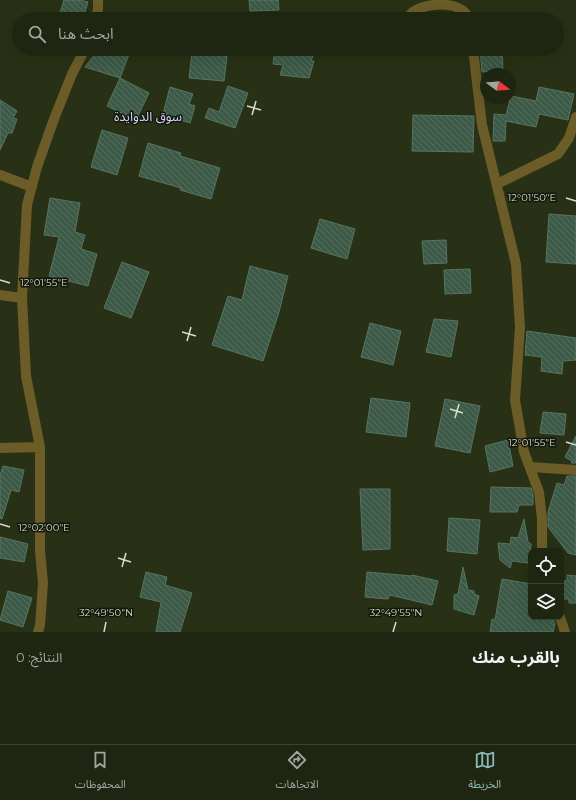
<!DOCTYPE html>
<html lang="ar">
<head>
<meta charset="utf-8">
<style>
  :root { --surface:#1e2510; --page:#2b311e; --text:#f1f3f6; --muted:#a1a59f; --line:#3c4230; --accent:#8bbbb9 }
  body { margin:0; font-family:Montserrat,"Noto Sans Arabic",sans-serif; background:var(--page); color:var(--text); direction:rtl }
  .controls { position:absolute; right:12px; bottom:12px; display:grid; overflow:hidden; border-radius:8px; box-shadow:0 4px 16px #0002 }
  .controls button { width:36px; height:36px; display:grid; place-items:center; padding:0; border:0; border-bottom:1px solid var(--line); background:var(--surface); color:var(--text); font:20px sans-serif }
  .compass { position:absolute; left:480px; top:68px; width:36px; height:36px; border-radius:50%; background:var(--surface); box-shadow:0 4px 16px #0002; rotate:106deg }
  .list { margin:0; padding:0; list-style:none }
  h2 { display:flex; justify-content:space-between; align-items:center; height:52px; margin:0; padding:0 16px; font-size:17px }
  h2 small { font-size:13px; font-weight:400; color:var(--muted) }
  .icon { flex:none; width:22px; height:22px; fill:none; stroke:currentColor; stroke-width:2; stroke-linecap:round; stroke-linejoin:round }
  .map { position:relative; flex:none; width:576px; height:632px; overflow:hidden; direction:ltr }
  .search { position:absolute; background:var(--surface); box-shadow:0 4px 16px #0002; left:12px; right:12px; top:12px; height:44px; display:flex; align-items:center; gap:10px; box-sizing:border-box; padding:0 14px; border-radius:22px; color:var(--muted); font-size:15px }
  .sheet { height:112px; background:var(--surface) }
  nav { display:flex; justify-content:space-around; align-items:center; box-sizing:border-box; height:56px; border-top:1px solid var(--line); background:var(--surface); font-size:11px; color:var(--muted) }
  nav a { display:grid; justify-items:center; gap:2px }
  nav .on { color:var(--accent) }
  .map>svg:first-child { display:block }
  .building { fill:url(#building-back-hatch); stroke:#577562 }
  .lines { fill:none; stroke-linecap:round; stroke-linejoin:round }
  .street { stroke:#6c5c27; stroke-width:10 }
  .ticks { fill:none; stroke:#d6dccc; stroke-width:1.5 }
  .labels { text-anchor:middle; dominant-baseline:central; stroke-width:3; stroke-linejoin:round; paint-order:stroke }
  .quarter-label { font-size:13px; fill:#d0d1fc; stroke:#13170b }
  .ticks-label { font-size:10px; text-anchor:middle; fill:#d6dccc; stroke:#13170b; stroke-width:3; stroke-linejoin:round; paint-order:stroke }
</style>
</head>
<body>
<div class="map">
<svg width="576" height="632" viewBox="0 0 576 632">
  <defs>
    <pattern id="building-back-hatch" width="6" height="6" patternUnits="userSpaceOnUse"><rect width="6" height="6" fill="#3c5a47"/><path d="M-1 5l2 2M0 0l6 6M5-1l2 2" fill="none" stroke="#577160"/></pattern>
  </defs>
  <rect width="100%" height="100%" fill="#283115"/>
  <!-- building -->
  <path class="building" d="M 64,0 L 83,0 L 83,1 L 88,2 L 83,19 L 58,19 Z
    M 249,0 L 278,0 L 279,10 L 250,11 Z
    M 99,49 L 131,49 L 120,78 L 85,67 Z
    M 287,49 L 303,51 L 304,49 L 307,49 L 315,51 L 311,61 L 314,61 L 309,78 L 280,75 L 283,65 L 273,64 L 275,50 Z
    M 480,49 L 502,49 L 503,70 L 482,72 Z
    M 192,53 L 227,56 L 224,81 L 189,78 Z
    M 120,78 L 149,93 L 136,120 L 107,106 Z
    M 228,86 L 248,93 L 235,128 L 205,118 L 209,108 L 219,112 Z
    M 170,87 L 193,94 L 189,104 L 195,106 L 190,123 L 163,114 Z
    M 539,87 L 574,94 L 568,120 L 539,114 L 536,127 L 506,121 L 505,141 L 493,141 L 494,114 L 506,115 L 511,96 L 536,101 Z
    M 0,100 L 17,111 L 13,118 L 17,119 L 12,133 L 8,133 L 0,150 Z
    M 413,115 L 474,116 L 473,152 L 412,151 Z
    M 102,130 L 128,138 L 117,175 L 91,167 Z
    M 148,143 L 181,153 L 180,156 L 220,168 L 211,199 L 180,190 L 181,188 L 139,176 Z
    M 50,198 L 80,203 L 75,232 L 85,235 L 81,249 L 97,254 L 88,286 L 49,276 L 59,237 L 44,235 Z
    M 549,214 L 576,216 L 576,264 L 546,262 Z
    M 320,219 L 355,229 L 347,259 L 311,248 Z
    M 446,240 L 447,263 L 424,264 L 422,241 Z
    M 122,262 L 149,272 L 131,318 L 104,308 Z
    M 250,266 L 288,276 L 279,312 L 263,361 L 212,345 L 228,296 L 242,300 Z
    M 470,269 L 471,293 L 445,294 L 444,270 Z
    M 434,319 L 458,321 L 451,357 L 426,352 Z
    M 370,323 L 401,331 L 393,365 L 361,357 Z
    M 527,331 L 576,338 L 576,360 L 563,361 L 562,374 L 541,371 L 542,357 L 525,355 Z
    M 371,398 L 410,403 L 406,437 L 366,432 Z
    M 445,399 L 480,406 L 470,453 L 435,446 Z
    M 543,412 L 566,414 L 564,435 L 540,433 Z
    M 576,436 L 576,463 L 571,463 L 572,461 L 565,457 Z
    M 508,440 L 513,466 L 490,472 L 485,446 Z
    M 3,466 L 24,470 L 19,492 L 11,490 L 2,519 L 0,518 L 0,475 Z
    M 567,476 L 576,476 L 576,555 L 568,553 L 548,527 L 548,512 L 557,483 L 564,485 Z
    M 491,487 L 531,488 L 533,494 L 533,505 L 519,505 L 517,512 L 490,512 Z
    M 360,489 L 390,489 L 390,549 L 363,550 Z
    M 449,518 L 480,520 L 477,554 L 447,551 Z
    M 524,519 L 528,542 L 531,544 L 530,559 L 528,563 L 512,561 L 510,568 L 500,560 L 498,543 L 510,544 L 511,537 L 518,538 Z
    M 0,537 L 28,544 L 24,562 L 0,558 Z
    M 463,567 L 468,590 L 474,591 L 474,594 L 479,596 L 474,615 L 454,609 L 454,595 L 458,594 Z
    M 146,572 L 167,577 L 165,585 L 192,593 L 180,632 L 156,632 L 161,602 L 140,597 Z
    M 367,572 L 411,576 L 412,575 L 438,581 L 432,605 L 390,595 L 388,599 L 365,597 Z
    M 567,575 L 576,576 L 576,603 L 569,603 L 569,599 L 561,599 L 561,581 L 567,581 Z
    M 502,579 L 531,584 L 531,617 L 545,617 L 554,621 L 555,624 L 553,632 L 490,632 L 492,619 L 495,620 Z
    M 8,591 L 32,598 L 23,627 L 0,620 Z"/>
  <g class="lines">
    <!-- street -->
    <path class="street" d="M 96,19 L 98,9 L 98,0
      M 405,19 C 408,17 410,14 413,12 C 427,2 462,0 469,19
      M 473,49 L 482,125 L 516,264 L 520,327 L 515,400 L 524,452 L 539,492 L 542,519 L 542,551
      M 0,175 L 32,187
      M 497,184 L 558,154 L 569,138 L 576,117
      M 0,295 L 22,298
      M 0,448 L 40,447
      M 530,467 L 576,470
      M 560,617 L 565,632
      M 38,632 L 40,625 L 43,583 L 40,551 L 40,447 L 26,376 L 22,298 L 27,205 L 37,167 L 54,119 L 72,74 L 85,49"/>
  </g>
  <!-- ticks -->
  <path class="ticks" d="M 247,106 L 261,110M 252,115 L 256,101M 566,198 L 576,201M 0,280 L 10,283M 182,332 L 196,336M 187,341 L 191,327M 450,409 L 463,413M 455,418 L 459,404M 566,442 L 576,445M 0,524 L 10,527M 118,558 L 131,562M 122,567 L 126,553M 104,632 L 106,622M 393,632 L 396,622"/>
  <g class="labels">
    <!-- quarter labels -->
    <g class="quarter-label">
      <text x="148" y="116">سوق الدوايدة</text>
    </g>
  </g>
  <g class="ticks-label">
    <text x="532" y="201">12°01'50"E</text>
    <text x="44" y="286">12°01'55"E</text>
    <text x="532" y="446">12°01'55"E</text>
    <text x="44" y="531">12°02'00"E</text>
    <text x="106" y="616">32°49'50"N</text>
    <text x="396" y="616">32°49'55"N</text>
  </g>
</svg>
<div class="controls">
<button><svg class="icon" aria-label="locate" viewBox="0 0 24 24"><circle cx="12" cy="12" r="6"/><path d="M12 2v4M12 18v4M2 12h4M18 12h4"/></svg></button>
<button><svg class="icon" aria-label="layers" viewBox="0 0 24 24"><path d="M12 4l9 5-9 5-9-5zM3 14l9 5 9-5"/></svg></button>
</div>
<svg class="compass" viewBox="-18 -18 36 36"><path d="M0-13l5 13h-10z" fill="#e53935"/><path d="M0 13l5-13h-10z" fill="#a1a59f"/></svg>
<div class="search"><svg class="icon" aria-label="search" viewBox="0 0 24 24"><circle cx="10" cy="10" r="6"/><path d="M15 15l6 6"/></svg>ابحث هنا</div>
</div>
<section class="sheet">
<h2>بالقرب منك<small>النتائج: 0</small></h2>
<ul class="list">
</ul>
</section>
<nav>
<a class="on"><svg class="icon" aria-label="map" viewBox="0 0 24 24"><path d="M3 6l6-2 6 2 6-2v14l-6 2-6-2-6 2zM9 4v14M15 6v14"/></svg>الخريطة</a>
<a><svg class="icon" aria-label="directions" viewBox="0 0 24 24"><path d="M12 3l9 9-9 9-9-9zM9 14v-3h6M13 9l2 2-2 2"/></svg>الاتجاهات</a>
<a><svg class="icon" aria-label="saved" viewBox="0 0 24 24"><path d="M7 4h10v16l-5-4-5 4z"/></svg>المحفوظات</a>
</nav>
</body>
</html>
